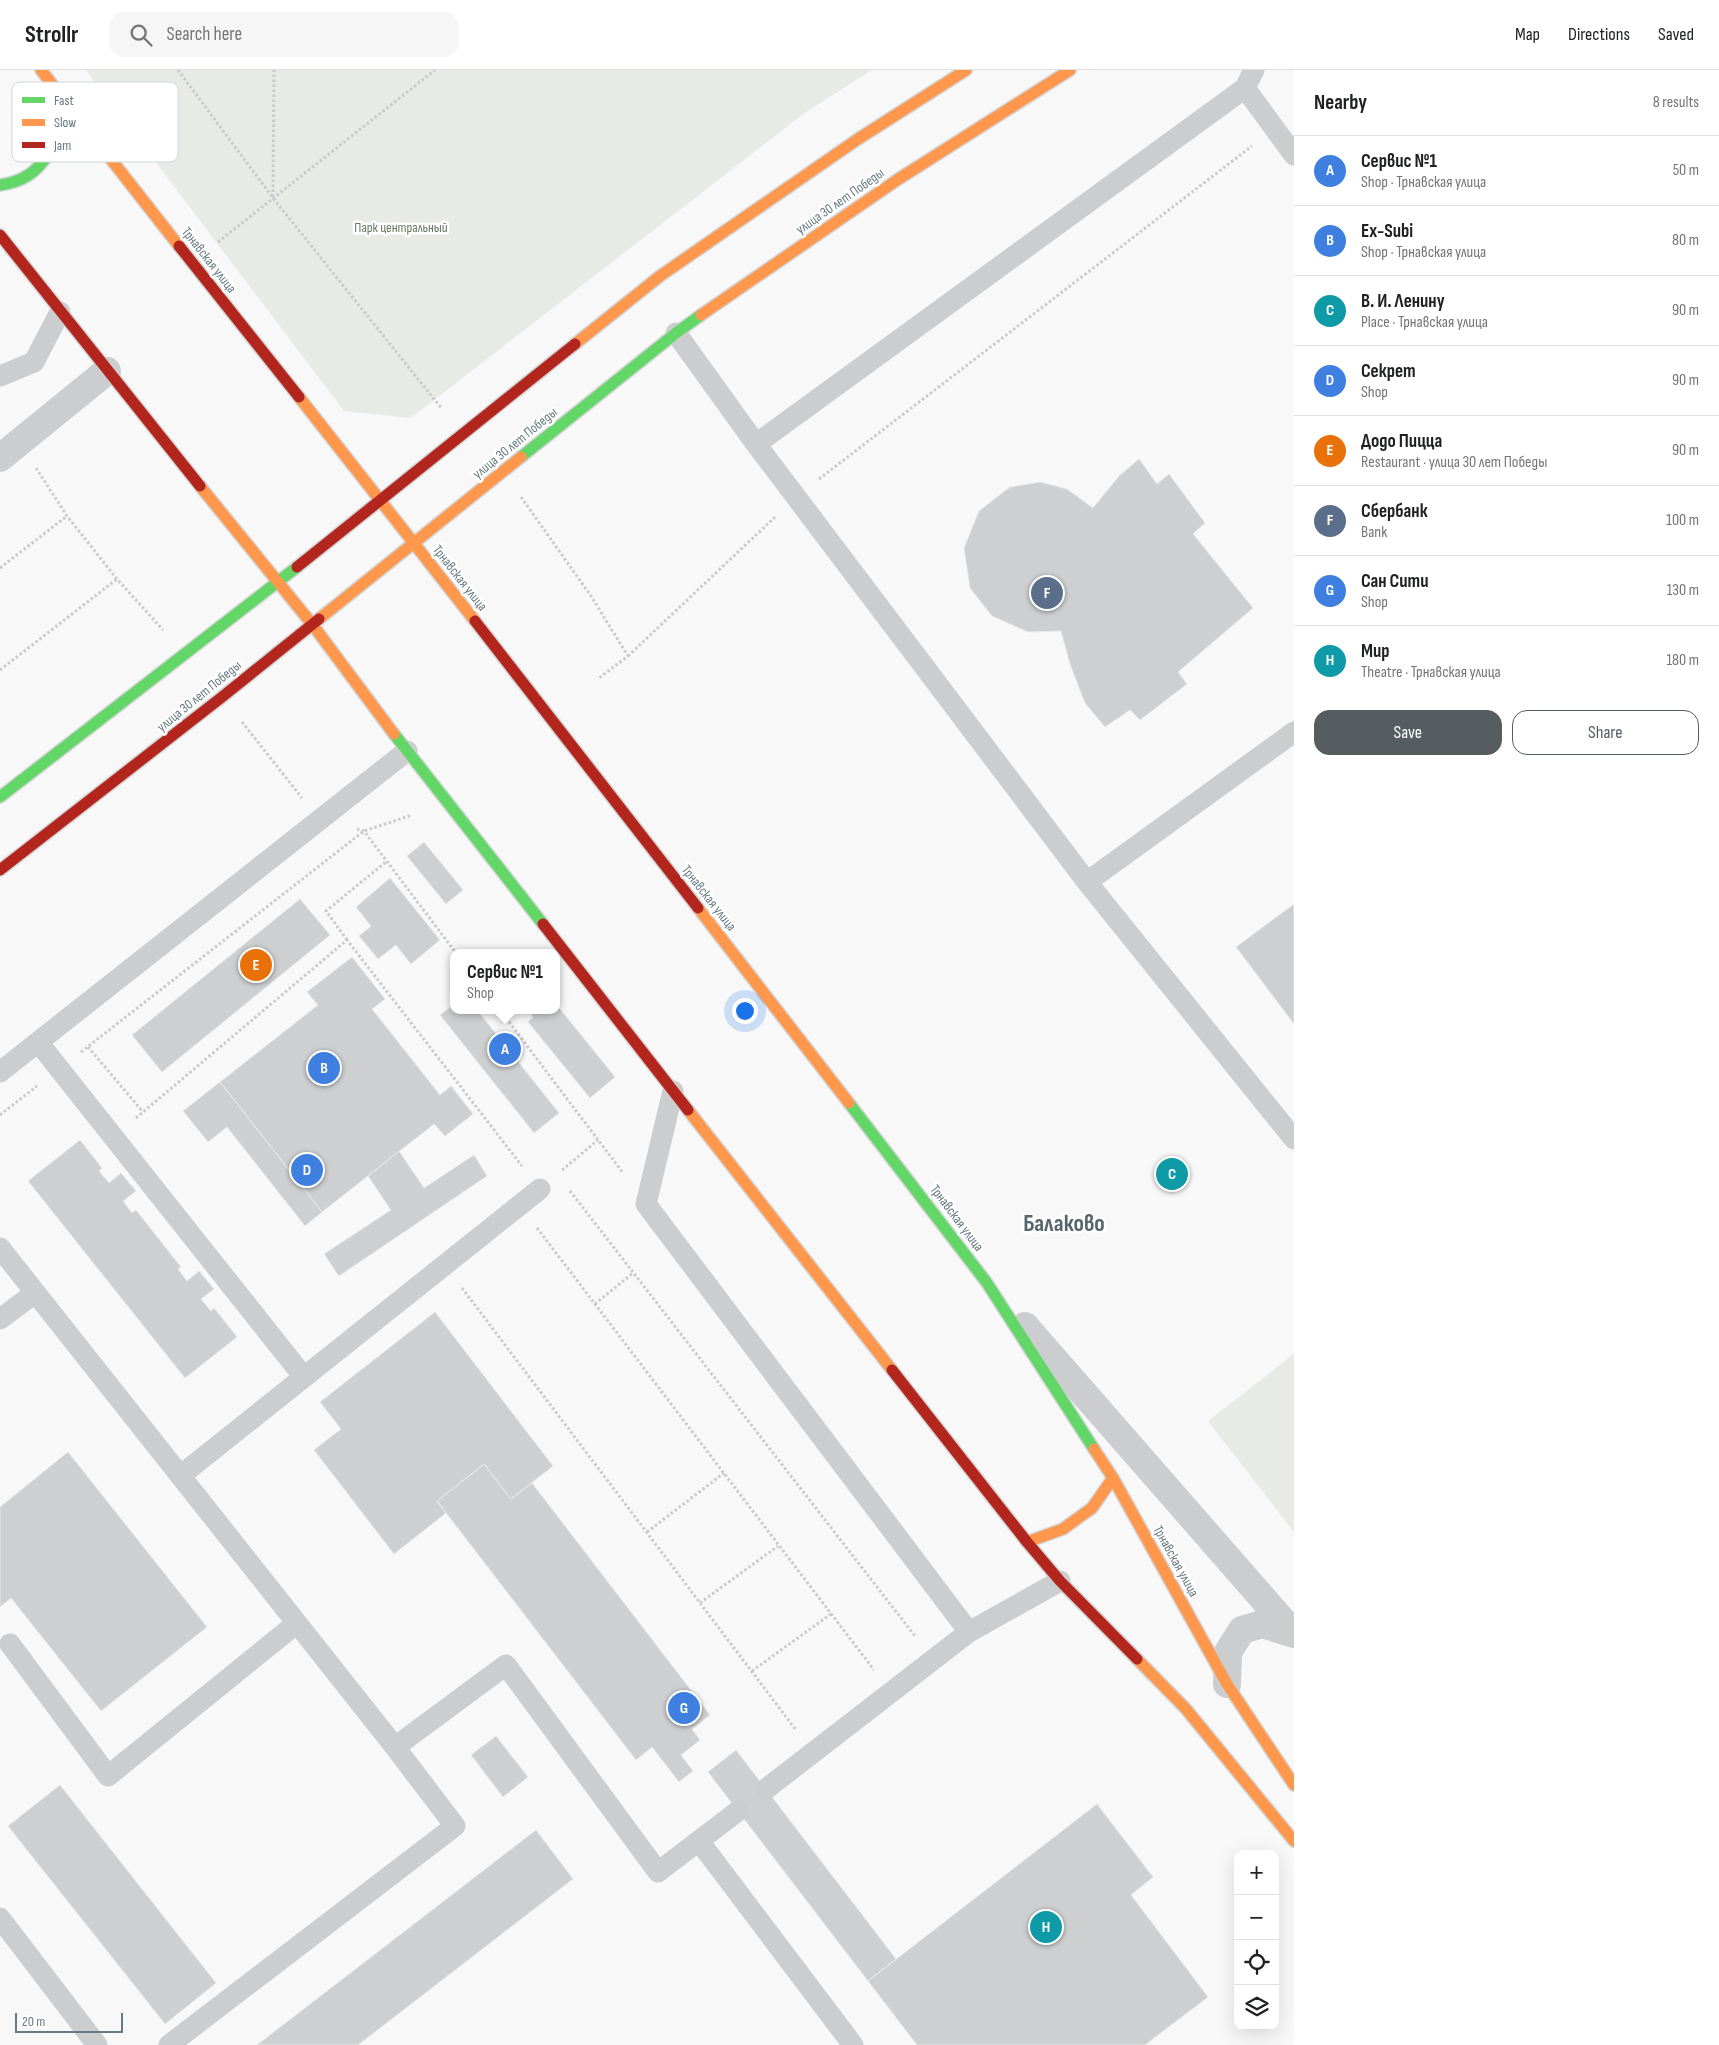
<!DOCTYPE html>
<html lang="en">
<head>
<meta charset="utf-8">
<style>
  :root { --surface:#fff; --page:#f6f6f6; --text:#202124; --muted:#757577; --line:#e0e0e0; --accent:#565d61 }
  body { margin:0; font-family:"Sofia Sans Condensed",sans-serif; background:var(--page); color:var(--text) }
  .controls { position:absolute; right:15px; bottom:15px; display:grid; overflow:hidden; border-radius:10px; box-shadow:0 5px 20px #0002 }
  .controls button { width:45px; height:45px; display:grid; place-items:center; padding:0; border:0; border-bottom:1px solid var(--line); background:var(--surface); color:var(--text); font:25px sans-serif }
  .scale { position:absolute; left:15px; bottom:12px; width:108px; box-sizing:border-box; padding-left:5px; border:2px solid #657a81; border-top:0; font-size:14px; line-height:18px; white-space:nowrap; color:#657a81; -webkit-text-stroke:4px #fff; paint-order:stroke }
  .you { position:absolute; left:744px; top:940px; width:18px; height:18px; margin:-12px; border:4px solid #fff; border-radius:50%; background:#1a73e8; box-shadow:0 0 0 8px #1a73e833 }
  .badge { display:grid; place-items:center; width:32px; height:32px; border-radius:50%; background:var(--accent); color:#fff; font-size:16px; font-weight:700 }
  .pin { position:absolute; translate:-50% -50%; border:2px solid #fff; box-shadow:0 1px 5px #0006 }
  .popup { position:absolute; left:450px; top:879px; width:110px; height:65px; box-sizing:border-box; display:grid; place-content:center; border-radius:10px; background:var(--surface); filter:drop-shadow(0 1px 4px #0005); font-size:16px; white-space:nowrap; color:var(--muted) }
  .popup b { font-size:19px; color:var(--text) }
  .popup::after { content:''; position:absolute; left:50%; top:100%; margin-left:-10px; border:10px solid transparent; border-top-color:var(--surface) }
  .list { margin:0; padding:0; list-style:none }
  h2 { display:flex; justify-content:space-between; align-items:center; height:65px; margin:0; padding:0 20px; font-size:21px }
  h2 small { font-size:16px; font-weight:400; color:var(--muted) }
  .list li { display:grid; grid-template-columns:32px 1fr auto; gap:15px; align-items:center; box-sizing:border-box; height:70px; padding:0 20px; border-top:1px solid var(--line) }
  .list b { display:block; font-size:19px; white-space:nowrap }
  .list p { margin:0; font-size:16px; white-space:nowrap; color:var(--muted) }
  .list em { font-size:16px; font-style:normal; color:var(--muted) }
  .actions { display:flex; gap:10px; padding:15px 20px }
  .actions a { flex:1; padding:11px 0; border:1px solid var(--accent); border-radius:15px; text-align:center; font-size:18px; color:var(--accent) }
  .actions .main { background:var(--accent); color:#fff }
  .icon { flex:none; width:28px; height:28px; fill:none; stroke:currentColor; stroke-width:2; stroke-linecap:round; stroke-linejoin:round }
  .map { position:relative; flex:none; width:1294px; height:1975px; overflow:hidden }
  header { display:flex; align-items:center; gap:30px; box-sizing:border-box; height:70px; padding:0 25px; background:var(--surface); border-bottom:1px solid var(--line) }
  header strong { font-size:24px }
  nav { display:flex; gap:28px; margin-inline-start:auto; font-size:18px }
  .search { width:350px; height:45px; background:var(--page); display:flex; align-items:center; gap:12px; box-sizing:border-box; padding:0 18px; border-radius:15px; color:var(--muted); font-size:19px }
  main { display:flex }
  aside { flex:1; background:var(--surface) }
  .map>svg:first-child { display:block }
  .green { fill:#e8eae5 }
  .building { fill:#cdcfd0; stroke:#e8e8e8 }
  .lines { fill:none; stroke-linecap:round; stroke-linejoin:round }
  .fast-casing { stroke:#d3d4d5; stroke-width:14 }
  .slow-casing { stroke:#d3d4d5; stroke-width:14 }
  .jam-casing { stroke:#d3d4d5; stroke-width:14 }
  .path { stroke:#c9cacb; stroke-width:3; stroke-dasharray:2.5 2.5; stroke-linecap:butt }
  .lane { stroke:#cbcdce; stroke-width:21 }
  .street { stroke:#cbcdce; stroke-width:28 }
  .fast { stroke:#63d668; stroke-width:11 }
  .slow { stroke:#ff974d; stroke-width:11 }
  .jam { stroke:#b3261e; stroke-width:11 }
  .labels { text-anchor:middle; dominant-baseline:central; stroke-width:5; stroke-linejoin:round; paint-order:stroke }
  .street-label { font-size:14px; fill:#657a81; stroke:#fff }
  .park-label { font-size:14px; fill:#6b7963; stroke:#fff }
  .town-label { font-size:24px; font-weight:bold; fill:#56666c; stroke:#fff }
  .key { fill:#fff; stroke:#d1d7d9; stroke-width:1 }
  .key-label { font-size:14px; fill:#657a81 }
</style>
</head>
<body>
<header>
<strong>Strollr</strong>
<div class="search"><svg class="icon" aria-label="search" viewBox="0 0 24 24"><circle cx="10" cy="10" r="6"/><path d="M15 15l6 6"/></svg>Search here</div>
<nav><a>Map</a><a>Directions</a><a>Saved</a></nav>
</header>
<main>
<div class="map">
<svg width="1294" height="1975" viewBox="0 0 1294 1975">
  <rect width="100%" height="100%" fill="#f8f8f8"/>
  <!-- green -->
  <path class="green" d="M 86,0 L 872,0 L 806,42 L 411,348 L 344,341 Z
    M 1294,1284 L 1294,1462 L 1208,1351 Z"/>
  <!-- building -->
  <path class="building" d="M 1139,389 L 1157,414 L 1169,404 L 1205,453 L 1193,464 L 1253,538 L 1178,602 L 1187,614 L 1140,650 L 1130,640 L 1105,657 L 1085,633 L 1070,594 L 1061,561 L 1028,562 L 992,546 L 970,518 L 964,478 L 979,441 L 1010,417 L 1040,412 L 1067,419 L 1093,438 L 1119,406 Z
    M 424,772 L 463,820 L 446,834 L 407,786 Z
    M 390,808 L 440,870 L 411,894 L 396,875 L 378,889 L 359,866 L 371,856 L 356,837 Z
    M 300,829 L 330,865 L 162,1002 L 132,965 Z
    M 1294,834 L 1294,954 L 1236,877 Z
    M 352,887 L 385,929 L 372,939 L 440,1025 L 451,1016 L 473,1044 L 445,1066 L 434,1054 L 322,1142 L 220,1012 L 318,935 L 307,922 Z
    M 454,934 L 454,940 L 477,940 L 559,1043 L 534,1063 L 440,945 Z
    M 556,934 L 615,1007 L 590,1028 L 528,952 L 533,947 L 528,940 L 556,940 Z
    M 220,1012 L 322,1142 L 305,1156 L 227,1057 L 208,1072 L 183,1041 Z
    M 80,1070 L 102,1098 L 99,1101 L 109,1113 L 121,1103 L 136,1121 L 123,1131 L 132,1143 L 136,1140 L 181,1197 L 178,1199 L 187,1211 L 199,1201 L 214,1219 L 201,1229 L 211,1241 L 214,1238 L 237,1267 L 185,1308 L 28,1111 Z
    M 399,1081 L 424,1118 L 474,1085 L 487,1106 L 339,1206 L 324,1184 L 391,1140 L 368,1106 Z
    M 435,1242 L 553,1396 L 511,1429 L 484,1394 L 437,1431 L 446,1443 L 394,1484 L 314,1380 L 341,1359 L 320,1332 Z
    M 68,1382 L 207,1557 L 101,1641 L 11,1528 L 0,1537 L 0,1437 Z
    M 484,1394 L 511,1429 L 532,1413 L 710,1645 L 692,1659 L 700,1670 L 681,1685 L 693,1701 L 679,1712 L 652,1677 L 636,1690 L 437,1431 Z
    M 496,1666 L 528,1707 L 503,1727 L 471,1685 Z
    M 736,1680 L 896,1889 L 868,1911 L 708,1702 Z
    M 60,1715 L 216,1913 L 165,1954 L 8,1756 Z
    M 1097,1734 L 1153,1807 L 1131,1825 L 1208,1927 L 1145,1975 L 917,1975 L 868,1911 Z
    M 536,1760 L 573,1809 L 358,1975 L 257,1975 Z"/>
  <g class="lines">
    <!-- fast casing -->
    <g class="fast-casing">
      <path id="fast" d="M 0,115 C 47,109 59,69 63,28
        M 521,387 L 676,263 L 701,245
        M 394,664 L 543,854
        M 0,727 L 297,497
        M 849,1033 L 987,1213 L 1094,1379"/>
    </g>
    <!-- slow casing -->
    <g class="slow-casing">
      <path id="slow" d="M 41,0 L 179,176
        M 701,245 L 897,110 L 1070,0
        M 575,274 L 660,206 L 858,69 L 966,0
        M 299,327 L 475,551
        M 200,416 L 312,554 L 394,664
        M 319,549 L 521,387
        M 698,838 L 849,1033
        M 688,1040 L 892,1300
        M 1094,1379 L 1113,1408 L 1227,1614 L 1294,1715
        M 1027,1472 L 1063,1459 L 1092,1438 L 1113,1408
        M 1137,1589 L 1186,1639 L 1294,1771"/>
    </g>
    <!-- jam casing -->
    <g class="jam-casing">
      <path id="jam" d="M 0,165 L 200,416
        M 179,176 L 299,327
        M 297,497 L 575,274
        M 475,551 L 698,838
        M 0,800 L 222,627 L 319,549
        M 543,854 L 688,1040
        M 892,1300 L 1027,1472 L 1060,1511 L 1137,1589"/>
    </g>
    <!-- path -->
    <path class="path" d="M 178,0 L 273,128 L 442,339
      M 273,127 L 274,0
      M 218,172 L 435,0
      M 36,398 L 67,446 L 117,509 L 163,560
      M 819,409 L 1252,76
      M 521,427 L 591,526 L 628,586 L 599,608
      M 0,498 L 67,446
      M 628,586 L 775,447
      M 0,600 L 117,509
      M 242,652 L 302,728
      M 357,759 L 364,761 L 456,883
      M 347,870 L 326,841 L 387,791
      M 500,940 L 623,1103
      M 88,977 L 143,1042
      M 81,982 L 364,761 L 412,745
      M 0,1045 L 37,1016
      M 136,1048 L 347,870 L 522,1096
      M 562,1100 L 598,1070
      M 570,1121 L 915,1566
      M 537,1158 L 874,1600
      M 462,1218 L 796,1660
      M 595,1234 L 633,1203
      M 647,1462 L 724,1403
      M 700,1533 L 778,1476
      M 752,1601 L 831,1544"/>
    <!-- lane -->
    <path class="lane" d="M 1254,0 L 1245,18 L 1294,85
      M 676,263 L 756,374 L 1087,812 L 1294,1069
      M 0,306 L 34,292 L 60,242
      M 756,374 L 1245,18
      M 1087,812 L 1294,662
      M 38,972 L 303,1306
      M 0,1002 L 407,681
      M 673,1021 L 646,1134 L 969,1562 L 1060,1511
      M 0,1178 L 395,1677 L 506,1595 L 658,1802 L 738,1741
      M 0,1249 L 35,1223
      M 180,1406 L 540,1119
      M 10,1574 L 108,1706 L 297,1553
      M 766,1719 L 969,1562
      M 699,1771 L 853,1975
      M 0,1848 L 97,1975
      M 169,1975 L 455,1756 L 395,1677"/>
    <!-- street -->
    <path class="street" d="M 0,388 L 107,301
      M 1025,1256 L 1294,1564
      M 1227,1614 L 1228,1582 L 1242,1560 L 1262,1554 L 1294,1564"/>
    <!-- fast -->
    <use href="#fast" class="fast"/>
    <!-- slow -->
    <use href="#slow" class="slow"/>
    <!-- jam -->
    <use href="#jam" class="jam"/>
  </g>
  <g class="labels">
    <!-- street labels -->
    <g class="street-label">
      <text transform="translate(840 131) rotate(-35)">улица 30 лет Победы</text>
      <text transform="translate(209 190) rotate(52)">Трнавская улица</text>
      <text transform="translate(515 373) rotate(-39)">улица 30 лет Победы</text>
      <text transform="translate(460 508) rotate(52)">Трнавская улица</text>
      <text transform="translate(199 626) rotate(-39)">улица 30 лет Победы</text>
      <text transform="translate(709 828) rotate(52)">Трнавская улица</text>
      <text transform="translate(957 1148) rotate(53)">Трнавская улица</text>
      <text transform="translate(1176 1491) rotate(61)">Трнавская улица</text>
    </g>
    <!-- park labels -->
    <g class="park-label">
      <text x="401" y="157">Парк центральный</text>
    </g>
    <!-- town labels -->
    <g class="town-label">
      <text x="1064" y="1153">Балаково</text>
    </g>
  </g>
  <!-- legend -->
  <rect x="12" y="12" width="166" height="80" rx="8" class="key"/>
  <rect x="22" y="27" width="23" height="6" fill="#63d668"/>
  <rect x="22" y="49" width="23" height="7" fill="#ff974d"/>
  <rect x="22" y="72" width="23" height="6" fill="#b3261e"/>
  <g class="key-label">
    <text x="54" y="35">Fast</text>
    <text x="54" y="57">Slow</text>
    <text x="54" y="80">Jam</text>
  </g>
</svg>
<div class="controls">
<button>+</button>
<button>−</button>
<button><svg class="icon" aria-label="locate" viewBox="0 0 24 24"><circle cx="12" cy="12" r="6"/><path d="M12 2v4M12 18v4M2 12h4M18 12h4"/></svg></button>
<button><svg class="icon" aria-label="layers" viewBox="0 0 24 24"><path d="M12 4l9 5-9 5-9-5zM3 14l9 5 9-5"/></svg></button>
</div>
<div class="scale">20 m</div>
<div class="you"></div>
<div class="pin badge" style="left:505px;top:979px;background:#3f7fe0">A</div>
<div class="popup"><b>Сервис №1</b>Shop</div>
<div class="pin badge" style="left:324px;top:998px;background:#3f7fe0">B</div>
<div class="pin badge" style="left:1172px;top:1104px;background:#0f9aa8">C</div>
<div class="pin badge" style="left:307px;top:1100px;background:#3f7fe0">D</div>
<div class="pin badge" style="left:256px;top:895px;background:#e8710a">E</div>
<div class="pin badge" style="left:1047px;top:523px;background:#5c6f8a">F</div>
<div class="pin badge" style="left:684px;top:1638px;background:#3f7fe0">G</div>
<div class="pin badge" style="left:1046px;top:1857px;background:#0f9aa8">H</div>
</div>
<aside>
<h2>Nearby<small>8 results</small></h2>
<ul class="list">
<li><span class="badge" style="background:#3f7fe0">A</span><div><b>Сервис №1</b><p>Shop · Трнавская улица</p></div><em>50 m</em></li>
<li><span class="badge" style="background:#3f7fe0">B</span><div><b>Ex-Subi</b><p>Shop · Трнавская улица</p></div><em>80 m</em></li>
<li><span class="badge" style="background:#0f9aa8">C</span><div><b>В. И. Ленину</b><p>Place · Трнавская улица</p></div><em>90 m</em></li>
<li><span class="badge" style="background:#3f7fe0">D</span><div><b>Секрет</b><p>Shop</p></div><em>90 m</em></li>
<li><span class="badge" style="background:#e8710a">E</span><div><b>Додо Пицца</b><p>Restaurant · улица 30 лет Победы</p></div><em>90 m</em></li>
<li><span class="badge" style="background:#5c6f8a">F</span><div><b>Сбербанк</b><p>Bank</p></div><em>100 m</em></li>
<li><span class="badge" style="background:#3f7fe0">G</span><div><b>Сан Сити</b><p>Shop</p></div><em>130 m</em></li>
<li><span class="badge" style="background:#0f9aa8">H</span><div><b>Мир</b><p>Theatre · Трнавская улица</p></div><em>180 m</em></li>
</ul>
<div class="actions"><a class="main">Save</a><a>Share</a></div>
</aside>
</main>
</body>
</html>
